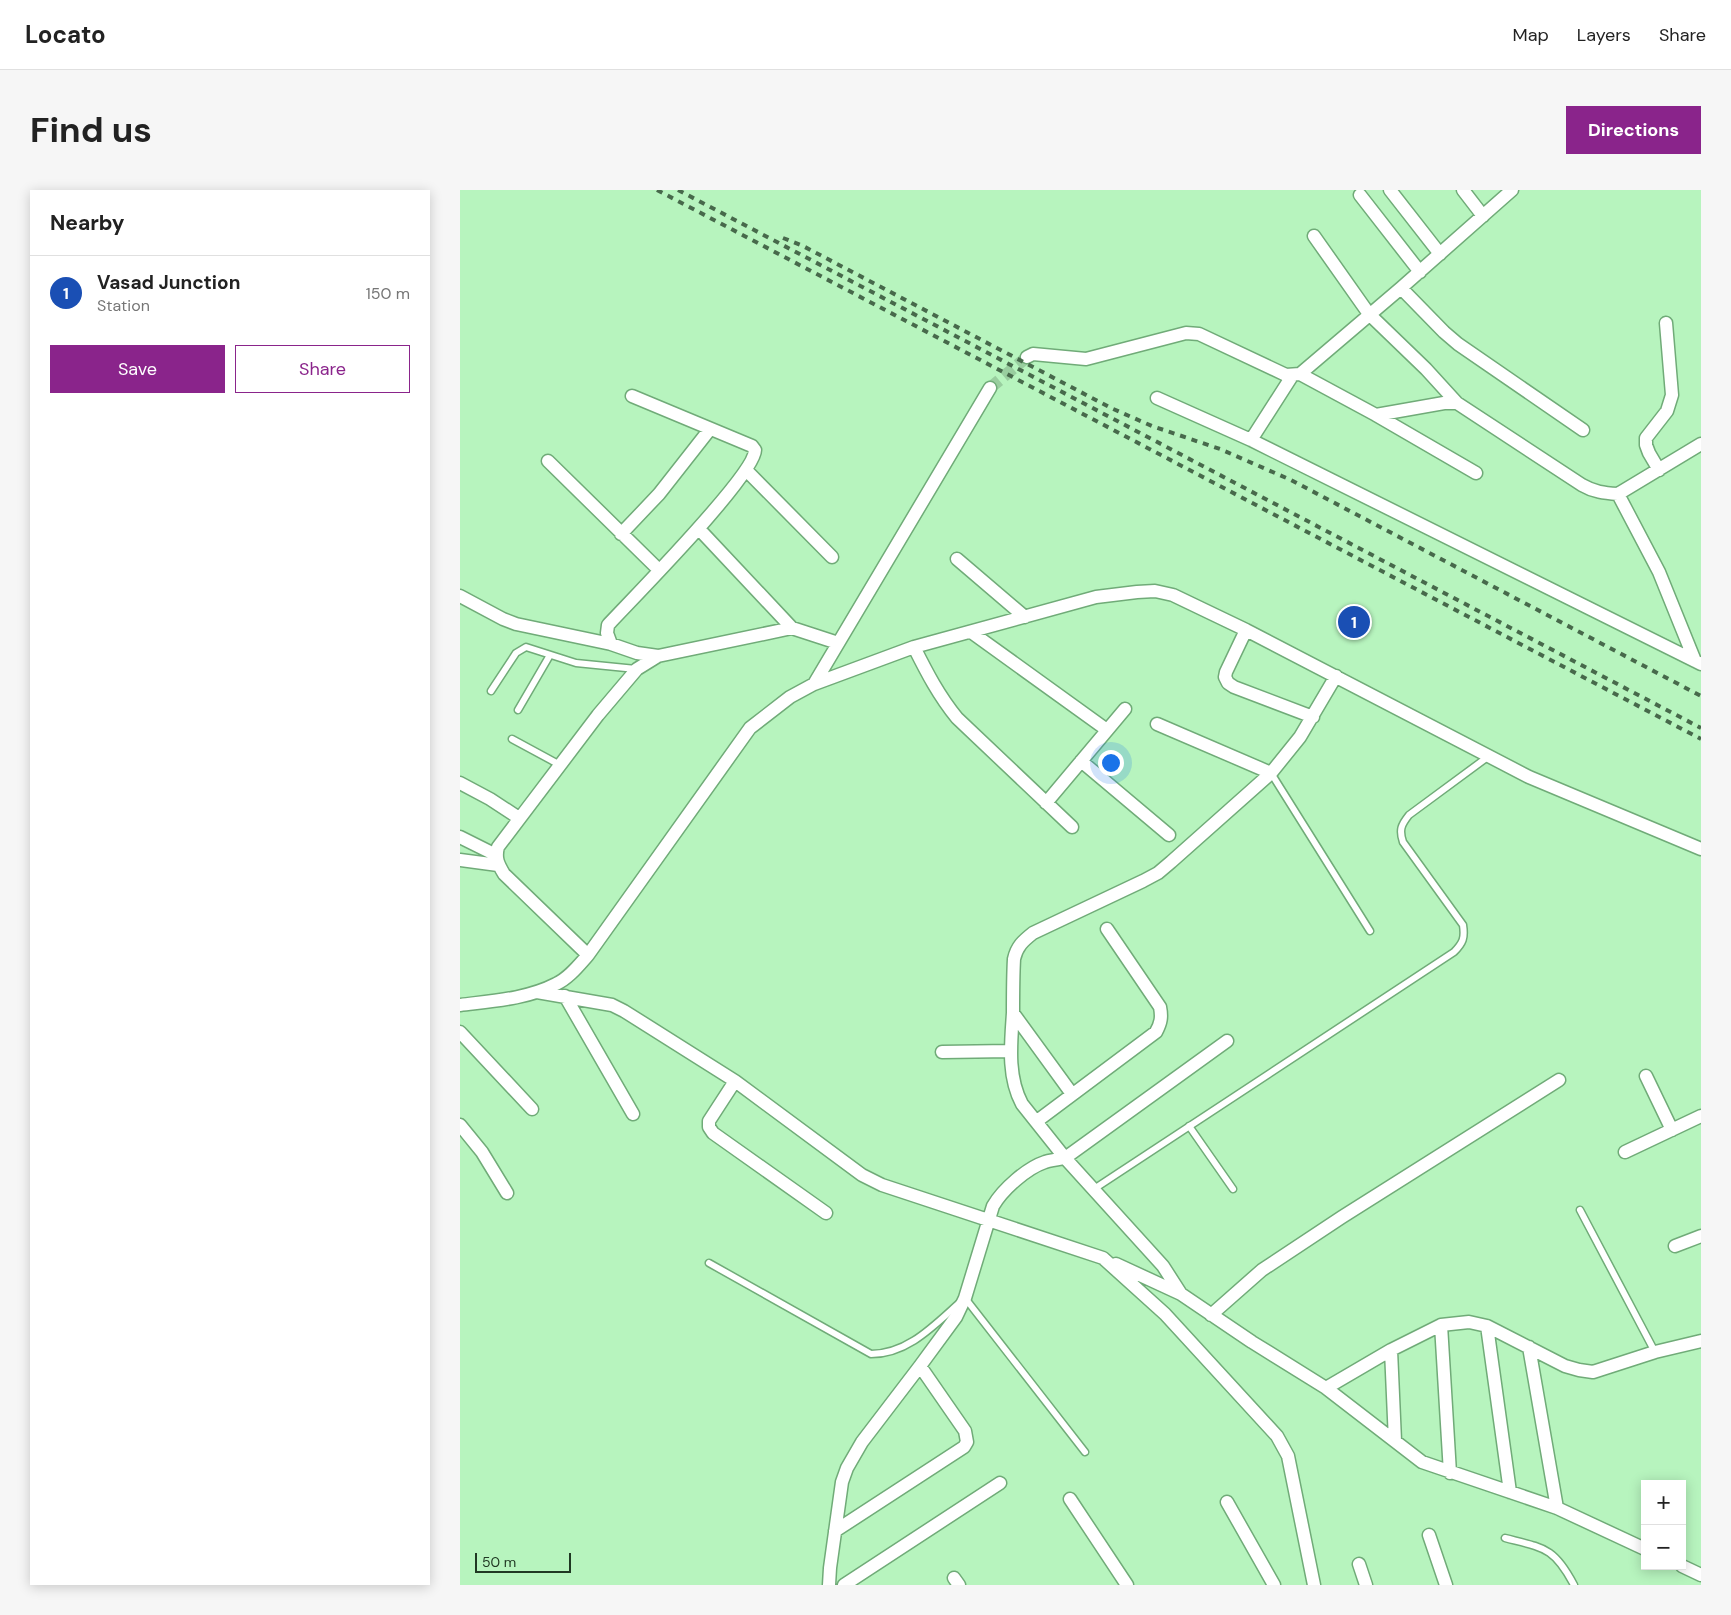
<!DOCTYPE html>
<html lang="en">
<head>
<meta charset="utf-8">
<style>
  :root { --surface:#fff; --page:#f6f6f6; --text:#222; --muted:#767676; --line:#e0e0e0; --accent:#8a248b }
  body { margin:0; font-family:"DM Sans",sans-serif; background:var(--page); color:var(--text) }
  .controls { position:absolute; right:15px; bottom:15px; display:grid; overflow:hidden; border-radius:0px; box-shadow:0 2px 12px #0003 }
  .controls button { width:45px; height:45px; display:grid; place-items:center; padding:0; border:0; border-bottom:1px solid var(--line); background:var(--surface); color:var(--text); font:25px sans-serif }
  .scale { position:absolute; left:15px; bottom:12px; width:96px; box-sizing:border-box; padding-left:5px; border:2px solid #203823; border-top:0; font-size:14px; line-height:18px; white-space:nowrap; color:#203823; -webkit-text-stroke:4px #b7f4be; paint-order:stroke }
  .you { position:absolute; left:650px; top:572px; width:18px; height:18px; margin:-12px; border:4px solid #fff; border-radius:50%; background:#1a73e8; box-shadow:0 0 0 8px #1a73e833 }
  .badge { display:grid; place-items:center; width:32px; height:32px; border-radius:50%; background:var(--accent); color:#fff; font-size:16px; font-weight:700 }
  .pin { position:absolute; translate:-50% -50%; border:2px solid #fff; box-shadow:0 1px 5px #0006 }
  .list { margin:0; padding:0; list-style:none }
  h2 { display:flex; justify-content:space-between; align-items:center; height:65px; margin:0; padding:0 20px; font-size:21px }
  h2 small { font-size:16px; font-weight:400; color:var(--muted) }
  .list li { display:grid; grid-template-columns:32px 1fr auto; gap:15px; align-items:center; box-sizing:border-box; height:75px; padding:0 20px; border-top:1px solid var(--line) }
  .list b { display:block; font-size:19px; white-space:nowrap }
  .list p { margin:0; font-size:16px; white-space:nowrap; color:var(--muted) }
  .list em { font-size:16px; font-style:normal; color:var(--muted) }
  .actions { display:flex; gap:10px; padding:15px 20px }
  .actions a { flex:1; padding:11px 0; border:1px solid var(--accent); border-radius:0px; text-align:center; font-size:18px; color:var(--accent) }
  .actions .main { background:var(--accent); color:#fff }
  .map { position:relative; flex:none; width:1241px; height:1395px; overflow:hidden; border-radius:0px }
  header { display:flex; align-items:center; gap:30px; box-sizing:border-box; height:70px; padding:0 25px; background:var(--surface); border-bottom:1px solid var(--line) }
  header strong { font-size:24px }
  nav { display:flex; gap:28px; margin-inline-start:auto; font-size:18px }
  .intro { display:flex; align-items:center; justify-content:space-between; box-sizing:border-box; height:120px; padding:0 30px }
  h1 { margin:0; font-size:35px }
  .button { padding:12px 22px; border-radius:0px; background:var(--accent); color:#fff; font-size:18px; font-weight:700 }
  main { display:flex; gap:30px; padding:0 30px }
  aside { flex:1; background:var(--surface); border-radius:0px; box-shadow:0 2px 12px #0003 }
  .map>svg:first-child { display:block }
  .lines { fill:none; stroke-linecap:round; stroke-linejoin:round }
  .street-tunnel { stroke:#99ce9f; stroke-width:12; stroke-dasharray:12 6; stroke-linecap:butt }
  .lane-casing { stroke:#70ab78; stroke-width:9 }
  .street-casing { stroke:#70ab78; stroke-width:15 }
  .lane { stroke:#fff; stroke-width:6 }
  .street { stroke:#fff; stroke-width:12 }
  .rail { stroke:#47694b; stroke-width:4; stroke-dasharray:6 6; stroke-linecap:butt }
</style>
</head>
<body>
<header>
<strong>Locato</strong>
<nav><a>Map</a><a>Layers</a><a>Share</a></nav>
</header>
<div class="intro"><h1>Find us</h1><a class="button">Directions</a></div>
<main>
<aside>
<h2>Nearby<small></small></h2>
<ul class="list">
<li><span class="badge" style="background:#1a4fb4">1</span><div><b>Vasad Junction</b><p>Station</p></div><em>150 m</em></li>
</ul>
<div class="actions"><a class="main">Save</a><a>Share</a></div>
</aside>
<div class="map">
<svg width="1241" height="1395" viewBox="0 0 1241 1395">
  <rect width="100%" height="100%" fill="#b7f4be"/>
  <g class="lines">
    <!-- street-tunnel -->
    <path class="street-tunnel" d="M 530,198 L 567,167"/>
    <!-- lane casing -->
    <g class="lane-casing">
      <path id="lane" d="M 31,501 L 56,463 L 66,457 L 116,473 L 176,479
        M 58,520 L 90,465
        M 52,549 L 100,575
        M 811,583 L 910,741
        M 729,936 L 773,999
        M 634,999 L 994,762 C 1003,753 1005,748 1003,735 L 943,652 C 939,640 941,635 949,625 L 1029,566
        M 1120,1020 L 1195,1162
        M 249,1073 L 411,1164 C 450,1164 477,1132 505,1108 L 625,1262
        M 1045,1348 C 1084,1358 1094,1357 1114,1395"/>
    </g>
    <!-- street casing -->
    <g class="street-casing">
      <path id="street" d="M 930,0 L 980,64
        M 1003,0 L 1023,26
        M 900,5 L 960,82
        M 854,46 L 909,124 L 966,179 L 997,213
        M 941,98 L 984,142 L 998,154 L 1123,240
        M 567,167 L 573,164 L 626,169 L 726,143 L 739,144 L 826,185 L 840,184 L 941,98 L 1052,0
        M 840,184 L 916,225 L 1016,283
        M 697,208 L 791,250 L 1241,474
        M 916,225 L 984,213 L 997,213 L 1122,295 C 1134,302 1144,303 1158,304 L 1241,254
        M 791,250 L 832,186
        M 88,271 L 199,380
        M 286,280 L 372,367
        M 1199,280 L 1189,263 L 1186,255 L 1186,248 L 1207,221 L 1212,205 L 1206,133
        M 1158,304 L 1199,382 L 1235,471
        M 239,339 L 332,438
        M 161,344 L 199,304 L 250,239
        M 497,369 L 565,427
        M 0,406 L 43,429 L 56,434 L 151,454 L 177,463 L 198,466 L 332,438 L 378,453
        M 786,440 L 766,482 L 765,487 L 768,493 L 774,497 L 853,527
        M 511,442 L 647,540
        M 151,454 L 147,443 L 148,435 C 172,409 295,285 295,260 L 292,256 L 172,206
        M 454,457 C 467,483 479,506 497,528 L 612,637
        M 354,494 L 530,198
        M 697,534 L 811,583
        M 621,571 L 709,645
        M 0,593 L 30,609 L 59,628
        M 586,613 L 665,519
        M 0,647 L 36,665
        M 0,670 L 38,675
        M 128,765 L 44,684 C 38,674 35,668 38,657 L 138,525 L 177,479 L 198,466
        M 77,802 L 152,815 L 164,821 L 275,891 L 402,985 L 422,995 L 643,1068 L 705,1124 L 817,1246 L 828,1266 L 854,1395
        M 105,806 L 173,924
        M 0,815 C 32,811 67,809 96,794 C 109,788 119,775 128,765 L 290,538 L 330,507 L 354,494 L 454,457 L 636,407 L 677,402 L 695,401 L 713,405 L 786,440 L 1069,587 L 1241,659
        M 553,823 L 612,904
        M 0,842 L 72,919
        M 482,862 L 550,861
        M 1186,886 L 1212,940
        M 275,891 L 249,931 L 249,937 L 253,943 L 366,1023
        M 577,931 L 696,842 C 701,833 702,827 700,817 L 647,739
        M 0,935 L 22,962 L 47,1003
        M 1165,962 L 1241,926
        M 1215,1056 L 1241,1046
        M 656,1074 L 721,1104 L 792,1152 L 866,1198 L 962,1272 L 1097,1318 L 1185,1359
        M 721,1104 L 703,1076 L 605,968 L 562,914 C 547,886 551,853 553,823 C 553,805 553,787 554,769 C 557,756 563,751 573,743 L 683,691 L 698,683 L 711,672 L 811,583 L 840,547 L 876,486
        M 751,1125 L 802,1080 L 882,1027 L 1099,890
        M 981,1135 L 990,1283
        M 1027,1136 L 1050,1302
        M 1069,1157 L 1097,1318
        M 931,1160 L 935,1251
        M 866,1198 L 931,1160 L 981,1135 L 1009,1132 L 1027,1136 L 1105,1176 L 1119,1180 L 1133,1182 L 1195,1162 L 1241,1151
        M 610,1309 L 667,1395
        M 767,1312 L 814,1395
        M 375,1341 L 504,1257 L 507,1252 L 505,1241 L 460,1176
        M 969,1345 L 986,1395
        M 899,1374 L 906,1395
        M 1222,1376 L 1241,1385
        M 494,1388 L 499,1395
        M 369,1395 L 370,1378 L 382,1292 L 387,1278 L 402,1252 L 460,1176 L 496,1127 L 505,1108 L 533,1016 C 543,999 567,978 585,972 C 592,970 599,969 605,968 L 767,851
        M 384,1395 L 540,1293"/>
    </g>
    <!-- lane -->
    <use href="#lane" class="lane"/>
    <!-- street -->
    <use href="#street" class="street"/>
    <!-- rail -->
    <path class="rail" d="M 197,0 L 1241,549
      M 218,0 L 1241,538
      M 323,48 L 343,56 L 651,218 L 692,236 L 760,259 L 831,290 L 1241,506"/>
  </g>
</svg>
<div class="controls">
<button>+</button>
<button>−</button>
</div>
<div class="scale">50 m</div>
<div class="you"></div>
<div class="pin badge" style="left:894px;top:432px;background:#1a4fb4">1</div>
</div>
</main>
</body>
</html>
